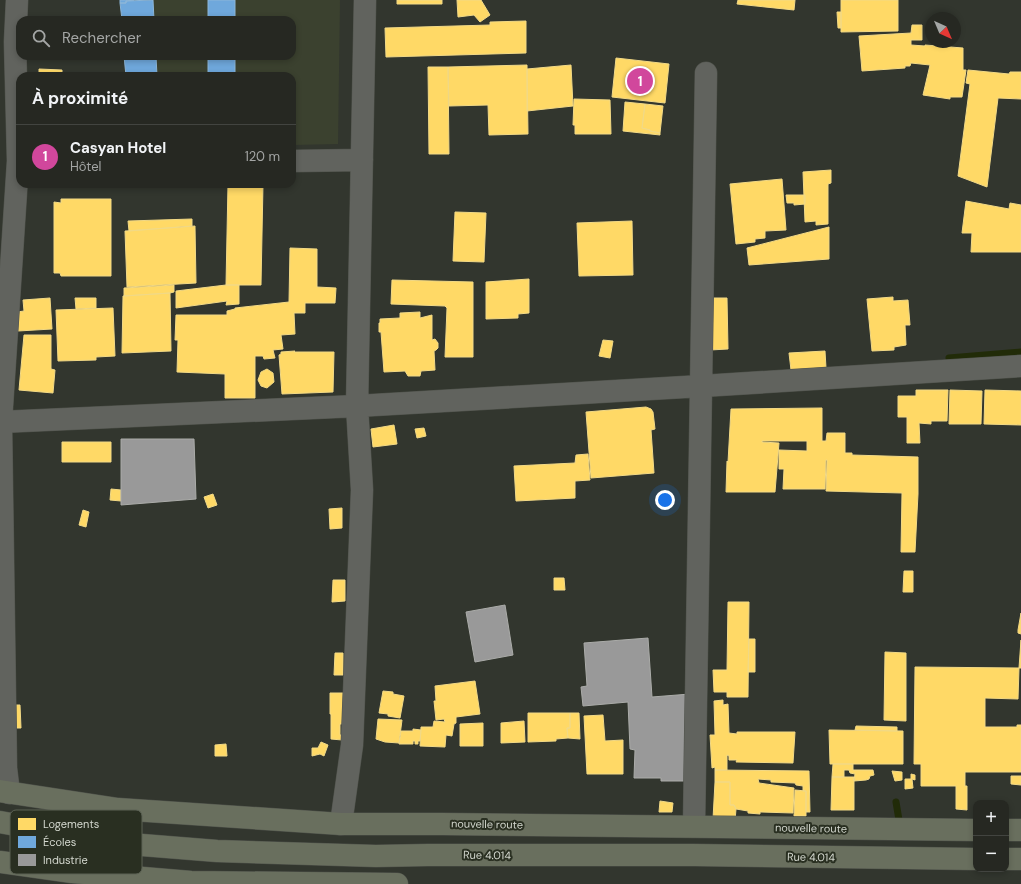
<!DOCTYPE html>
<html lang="fr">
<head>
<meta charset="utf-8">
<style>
  :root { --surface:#262822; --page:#2e302a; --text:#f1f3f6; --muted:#a4a6a5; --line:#424440; --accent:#8bbbb9 }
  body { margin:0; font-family:"DM Sans",sans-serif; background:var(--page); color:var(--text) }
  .controls { position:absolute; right:12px; bottom:12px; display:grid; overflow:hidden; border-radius:8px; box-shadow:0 2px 6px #0003 }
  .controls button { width:36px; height:36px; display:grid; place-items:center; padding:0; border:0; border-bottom:1px solid var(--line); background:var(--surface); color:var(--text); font:20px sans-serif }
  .compass { position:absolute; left:925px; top:12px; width:36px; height:36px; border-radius:50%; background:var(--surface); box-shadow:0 2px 6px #0003; rotate:136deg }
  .you { position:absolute; left:665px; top:500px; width:14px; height:14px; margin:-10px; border:3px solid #fff; border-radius:50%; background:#1a73e8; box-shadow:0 0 0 6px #1a73e833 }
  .badge { display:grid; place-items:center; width:26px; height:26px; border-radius:50%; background:var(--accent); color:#fff; font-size:13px; font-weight:700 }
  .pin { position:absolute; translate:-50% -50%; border:2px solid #fff; box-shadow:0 1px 4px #0006 }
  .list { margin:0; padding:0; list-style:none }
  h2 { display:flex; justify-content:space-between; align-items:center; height:52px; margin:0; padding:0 16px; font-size:17px }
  h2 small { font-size:13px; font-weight:400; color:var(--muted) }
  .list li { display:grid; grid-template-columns:26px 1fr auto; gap:12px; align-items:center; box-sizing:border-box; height:64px; padding:0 16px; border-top:1px solid var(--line) }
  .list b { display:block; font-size:15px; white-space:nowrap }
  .list p { margin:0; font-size:13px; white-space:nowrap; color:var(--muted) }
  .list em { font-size:13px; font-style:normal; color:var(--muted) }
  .icon { flex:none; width:22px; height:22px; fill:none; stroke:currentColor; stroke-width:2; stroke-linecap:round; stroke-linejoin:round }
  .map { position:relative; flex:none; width:1021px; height:884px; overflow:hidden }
  .search { position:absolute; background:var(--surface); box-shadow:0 2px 6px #0003; left:16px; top:16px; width:280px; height:44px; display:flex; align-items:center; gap:10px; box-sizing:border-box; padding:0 14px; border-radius:12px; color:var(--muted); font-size:15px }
  .panel { position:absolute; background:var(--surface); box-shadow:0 2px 6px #0003; left:16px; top:72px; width:280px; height:116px; border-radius:12px }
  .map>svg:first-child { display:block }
  .built { fill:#3b412f }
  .homes { fill:#ffd966; stroke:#f2d986 }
  .schools { fill:#6fa8dc; stroke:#8db6d8 }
  .industry { fill:#999; stroke:#abaca9 }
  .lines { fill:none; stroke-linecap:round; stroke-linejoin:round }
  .stream { stroke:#212b08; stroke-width:7 }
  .minor-casing { stroke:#4f524b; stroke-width:23 }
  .trunk-casing { stroke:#4f524b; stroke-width:23 }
  .minor { stroke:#61635e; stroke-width:22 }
  .trunk { stroke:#696f5e; stroke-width:22 }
  .labels { text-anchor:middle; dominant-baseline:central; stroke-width:4; stroke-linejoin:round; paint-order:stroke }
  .street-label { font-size:11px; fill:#d4d8cf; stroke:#292f21 }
  .key { fill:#292f21; stroke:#5c6255; stroke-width:1 }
  .key-label { font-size:11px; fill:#d4d8cf }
</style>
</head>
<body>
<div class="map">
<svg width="1021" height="884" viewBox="0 0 1021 884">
  <rect width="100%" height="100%" fill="#32362e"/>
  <!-- built -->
  <path class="built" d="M 120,0 L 340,0 L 338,144 L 292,145 L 292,76 L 126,76 L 124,56 L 292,56 L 292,20 L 122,20 Z"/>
  <!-- homes -->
  <path class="homes" d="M 397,0 L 442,0 L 442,4 L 397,4 Z
    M 457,0 L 481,0 L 490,15 L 480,22 L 474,15 L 458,17 Z
    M 738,0 L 795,0 L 794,10 L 737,4 Z
    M 841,0 L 898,0 L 898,31 L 841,32 Z
    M 837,12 L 841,12 L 841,28 L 838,28 Z
    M 526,21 L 526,53 L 386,57 L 385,28 L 490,25 L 490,22 Z
    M 912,25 L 922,25 L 922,40 L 911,40 L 911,45 L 925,46 L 925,45 L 963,48 L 963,70 L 966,70 L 962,97 L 950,97 L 950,99 L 923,95 L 930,65 L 911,63 L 910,66 L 905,66 L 905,68 L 862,71 L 859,36 L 911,33 Z
    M 616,58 L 669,64 L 665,103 L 612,97 Z
    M 527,65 L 528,134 L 489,135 L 488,105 L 449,106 L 448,67 Z
    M 571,65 L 573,106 L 527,111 L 527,69 Z
    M 428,67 L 448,67 L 449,154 L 429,154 Z
    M 39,69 L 62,70 L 62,76 L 39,76 Z
    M 968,70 L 1009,74 L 1010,72 L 1021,72 L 1021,99 L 998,98 L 987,187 L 958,176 L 970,84 L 966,83 Z
    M 574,99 L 610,100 L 611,134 L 575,134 L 575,125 L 573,125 Z
    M 625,102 L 645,104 L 642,128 L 650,130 L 650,131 L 660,133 L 660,135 L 623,131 Z
    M 645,104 L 663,106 L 660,133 L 650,131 L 650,130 L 642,128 Z
    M 831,170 L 831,183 L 828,184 L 828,224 L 816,225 L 816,221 L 805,222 L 803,172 Z
    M 782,179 L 786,230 L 765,231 L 765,238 L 755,239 L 755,242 L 736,244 L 730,184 Z
    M 228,184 L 263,184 L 261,285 L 226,285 Z
    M 786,195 L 805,195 L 805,204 L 794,205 L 794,203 L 787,203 Z
    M 61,199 L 111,199 L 111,276 L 61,276 L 60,273 L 54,273 L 54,202 L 61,203 Z
    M 966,201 L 1009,209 L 1010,203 L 1021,205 L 1021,252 L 971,252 L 972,233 L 962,233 Z
    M 455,212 L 486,213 L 484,262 L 453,261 Z
    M 192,219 L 192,226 L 129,231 L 128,221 Z
    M 632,221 L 633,275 L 579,276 L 577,223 Z
    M 195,226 L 196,283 L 127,287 L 125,231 Z
    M 829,227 L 829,259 L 749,265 L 747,248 Z
    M 290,248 L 317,249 L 317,287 L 336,288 L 335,303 L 305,303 L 305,313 L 294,313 L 295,334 L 281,335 L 283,349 L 273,350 L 275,358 L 264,359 L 263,356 L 255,356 L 255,398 L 225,398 L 225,374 L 177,372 L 178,340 L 175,340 L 176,315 L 227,315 L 227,311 L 235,309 L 235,308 L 289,302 Z
    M 529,279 L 529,313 L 518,314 L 518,318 L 486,319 L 486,282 Z
    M 392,280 L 473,282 L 473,357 L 445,357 L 447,308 L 445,306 L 391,304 Z
    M 174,285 L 174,292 L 170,293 L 124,296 L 124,288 Z
    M 226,285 L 239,285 L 239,304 L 226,305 L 227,301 L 176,308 L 176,291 Z
    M 170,293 L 171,351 L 122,353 L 123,296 Z
    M 893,297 L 893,301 L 908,300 L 910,325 L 905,325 L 906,345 L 894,347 L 894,350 L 872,351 L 867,299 Z
    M 50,298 L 52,329 L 18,331 L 17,312 L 24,311 L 23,300 Z
    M 75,298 L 96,298 L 96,308 L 76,309 Z
    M 709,298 L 727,298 L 728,349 L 710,350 Z
    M 113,308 L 115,356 L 96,357 L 96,360 L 58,361 L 56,310 Z
    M 420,312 L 420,318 L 432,315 L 432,340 L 435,339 L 438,343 L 438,348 L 436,350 L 434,351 L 435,370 L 421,371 L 420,376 L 408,376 L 405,371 L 384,372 L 381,332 L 379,332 L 379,323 L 380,323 L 380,319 L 400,318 L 400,313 Z
    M 24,335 L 51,335 L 51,369 L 55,370 L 53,393 L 19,390 Z
    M 603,340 L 613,341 L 610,358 L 599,356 Z
    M 295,351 L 294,352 L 334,352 L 333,392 L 282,394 L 279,355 L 281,354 L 281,352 Z
    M 825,351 L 826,368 L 791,370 L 789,353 Z
    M 267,369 L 273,373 L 274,382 L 267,388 L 261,386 L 258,380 L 261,372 Z
    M 916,390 L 948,390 L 947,421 L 931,421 L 931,424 L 919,423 L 920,443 L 907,443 L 907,417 L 898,417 L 898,396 L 916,396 Z
    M 950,390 L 982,391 L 981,424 L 949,424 Z
    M 985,390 L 1021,391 L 1021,425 L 984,424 Z
    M 646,407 L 651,409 L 653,412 L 655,429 L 651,430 L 654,473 L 591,478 L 586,412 Z
    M 822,408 L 822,441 L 826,441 L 827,433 L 845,433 L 845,453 L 852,453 L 852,455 L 918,457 L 918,494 L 915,552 L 901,552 L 902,493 L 826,491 L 827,460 L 826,460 L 825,489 L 783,489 L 784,469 L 779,469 L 779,450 L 807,451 L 807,441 L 762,441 L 762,442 L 779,443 L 775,492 L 726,492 L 727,461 L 728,462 L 731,409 Z
    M 394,425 L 397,444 L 373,447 L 371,429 Z
    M 424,428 L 426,436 L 417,438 L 415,429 Z
    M 62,442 L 111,442 L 111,462 L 62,462 Z
    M 588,454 L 590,480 L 575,481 L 575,498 L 516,501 L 514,466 L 575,463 L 576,455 Z
    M 111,489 L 121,490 L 121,501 L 110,500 Z
    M 213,494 L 217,505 L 208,508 L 204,497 Z
    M 342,508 L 342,528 L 330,529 L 329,509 Z
    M 83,510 L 89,512 L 86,527 L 79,525 Z
    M 904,571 L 913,571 L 913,592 L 903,592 Z
    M 554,578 L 564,578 L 565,590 L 554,590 Z
    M 333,580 L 345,580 L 345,601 L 332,602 Z
    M 728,602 L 749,602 L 748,697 L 727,697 L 727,692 L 714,692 L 713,670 L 727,670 Z
    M 1021,613 L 1021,634 L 1018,633 L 1018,630 Z
    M 749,639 L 755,639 L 755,672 L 748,672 Z
    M 1021,640 L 1021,668 L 1019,668 Z
    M 885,652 L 906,653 L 906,721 L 884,720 Z
    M 335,653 L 343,653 L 343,675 L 334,675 Z
    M 915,667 L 1019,668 L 1018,699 L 985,698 L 985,727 L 1017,727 L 1017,725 L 1021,725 L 1021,772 L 965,772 L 965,786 L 967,786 L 967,810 L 956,809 L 956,786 L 921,786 L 921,764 L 914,764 Z
    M 475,681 L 480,714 L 456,717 L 456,723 L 454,724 L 452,736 L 446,735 L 445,747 L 420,746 L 421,727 L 433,727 L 434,721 L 445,722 L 444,719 L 436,720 L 434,701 L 436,701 L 435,686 Z
    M 383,691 L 393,692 L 393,694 L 404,696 L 400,718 L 388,716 L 388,714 L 379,713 Z
    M 330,693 L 343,693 L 344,724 L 340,724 L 340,735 L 343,735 L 342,740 L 331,739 L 331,714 L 330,714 Z
    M 723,700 L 723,705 L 728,704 L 729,733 L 737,734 L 737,732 L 795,732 L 793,763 L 736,762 L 737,760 L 729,760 L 729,756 L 727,755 L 727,770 L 715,770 L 715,767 L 712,768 L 710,735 L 715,735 L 714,701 Z
    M 11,705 L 20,705 L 21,728 L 11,728 Z
    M 528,713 L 570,713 L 570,728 L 567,728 L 568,738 L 556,739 L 556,741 L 528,742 Z
    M 570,713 L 579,713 L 580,739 L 568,738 L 567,728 L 570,728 Z
    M 603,715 L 605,741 L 623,740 L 623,774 L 587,774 L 584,716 Z
    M 378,719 L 402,720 L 399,743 L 385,742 L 376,739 Z
    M 524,721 L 525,742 L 501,743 L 501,723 Z
    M 483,723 L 483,746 L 460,746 L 460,724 Z
    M 856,726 L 897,727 L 897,731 L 855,730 Z
    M 413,729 L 421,730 L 420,741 L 418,741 L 418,744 L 415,744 L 415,741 L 413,741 L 413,744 L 399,744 L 401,731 L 413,731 Z
    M 829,730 L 903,731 L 903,764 L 830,764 Z
    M 321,742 L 328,745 L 324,756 L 320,754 L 312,756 L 312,748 L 318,748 Z
    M 226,744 L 227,756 L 215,756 L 215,745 Z
    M 833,764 L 853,764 L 853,770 L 873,770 L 874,775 L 870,776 L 869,779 L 866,780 L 854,781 L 855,774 L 850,773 L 849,770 L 844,770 L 844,777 L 832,777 Z
    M 715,770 L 809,771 L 810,812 L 806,812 L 806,791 L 803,791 L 803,786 L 796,785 L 795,783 L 771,782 L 771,780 L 758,779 L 759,783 L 794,788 L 793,813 L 760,812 L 760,814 L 748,813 L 748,811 L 736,809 L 734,805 L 730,805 L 730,782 L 715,782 Z
    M 892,771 L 902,772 L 902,780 L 895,781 Z
    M 911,774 L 915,775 L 915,780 L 912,779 L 913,788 L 905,789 L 905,779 L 911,779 Z
    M 1011,776 L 1021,776 L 1021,785 L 1011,784 Z
    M 832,777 L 854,777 L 854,810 L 831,810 Z
    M 715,782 L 730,782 L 730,805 L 734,805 L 736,809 L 735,821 L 713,819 Z
    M 795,790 L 806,791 L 806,816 L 794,816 Z
    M 660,801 L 673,803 L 672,812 L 659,812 Z"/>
  <!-- schools -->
  <path class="schools" d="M 120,0 L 134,0 L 126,1 L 126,3 L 120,3 Z
    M 153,0 L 154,20 L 122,20 L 120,3 L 126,3 L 126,1 Z
    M 208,0 L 235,0 L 235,20 L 208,20 Z
    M 124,56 L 156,56 L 157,76 L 126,76 Z
    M 208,56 L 235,56 L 235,76 L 208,76 Z"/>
  <!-- industry -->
  <path class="industry" d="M 121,439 L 194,439 L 196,499 L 121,505 Z
    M 505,605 L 513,655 L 475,662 L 466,612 Z
    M 648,638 L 652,697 L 690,694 L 684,781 L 661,781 L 661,778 L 634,778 L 635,750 L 630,749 L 628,702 L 583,706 L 581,687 L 587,686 L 584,643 Z"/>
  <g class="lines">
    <!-- stream -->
    <path class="stream" d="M 949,358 L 1021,352
      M 896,802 L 900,826"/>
    <!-- minor casing -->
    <g class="minor-casing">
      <path id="minor" d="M 17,0 L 15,42 L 18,161
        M 292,161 L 362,160
        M 0,422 L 357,406 L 702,386 L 1021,366
        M 9,793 L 6,768 L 1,422 L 18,161 L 20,161
        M 341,824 L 352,745 L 362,490 L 357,406 L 365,0
        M 694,826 L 706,73"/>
    </g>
    <!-- trunk casing -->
    <g class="trunk-casing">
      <path id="trunk" d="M 0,791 L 118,809 L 341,824 L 442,824 L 976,830
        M 0,822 L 44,830 L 142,845 L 217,851 L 376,856 L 428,855 L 694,855 L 976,859
        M 1006,830 L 1021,830
        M 1006,859 L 1021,859
        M 0,862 L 72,872 L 191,882 L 397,884"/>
    </g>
    <!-- minor -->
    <use href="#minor" class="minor"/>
    <!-- trunk -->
    <use href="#trunk" class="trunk"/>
  </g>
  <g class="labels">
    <!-- street labels -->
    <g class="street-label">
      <text transform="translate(487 824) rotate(1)">nouvelle route</text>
      <text transform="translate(811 828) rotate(1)">nouvelle route</text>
      <text transform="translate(487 855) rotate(1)">Rue 4.014</text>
      <text transform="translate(811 857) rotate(1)">Rue 4.014</text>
    </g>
  </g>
  <!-- legend -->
  <rect x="10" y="810" width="132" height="64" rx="6" class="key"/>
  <rect x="18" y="818" width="18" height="12" fill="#ffd966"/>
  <rect x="18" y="836" width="18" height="12" fill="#6fa8dc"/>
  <rect x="18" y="854" width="18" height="12" fill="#999"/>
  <g class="key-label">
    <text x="43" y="828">Logements</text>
    <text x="43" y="846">Écoles</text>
    <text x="43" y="864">Industrie</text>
  </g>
</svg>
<div class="controls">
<button>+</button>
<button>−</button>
</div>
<svg class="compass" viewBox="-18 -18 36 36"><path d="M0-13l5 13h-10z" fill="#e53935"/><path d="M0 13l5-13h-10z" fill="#a4a6a5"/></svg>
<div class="you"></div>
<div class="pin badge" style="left:640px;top:81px;background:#d1479c">1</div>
<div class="search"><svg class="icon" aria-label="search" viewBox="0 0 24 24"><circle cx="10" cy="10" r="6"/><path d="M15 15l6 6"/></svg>Rechercher</div>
<section class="panel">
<h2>À proximité<small></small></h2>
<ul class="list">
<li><span class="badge" style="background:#d1479c">1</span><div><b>Casyan Hotel</b><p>Hôtel</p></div><em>120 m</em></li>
</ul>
</section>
</div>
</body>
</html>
